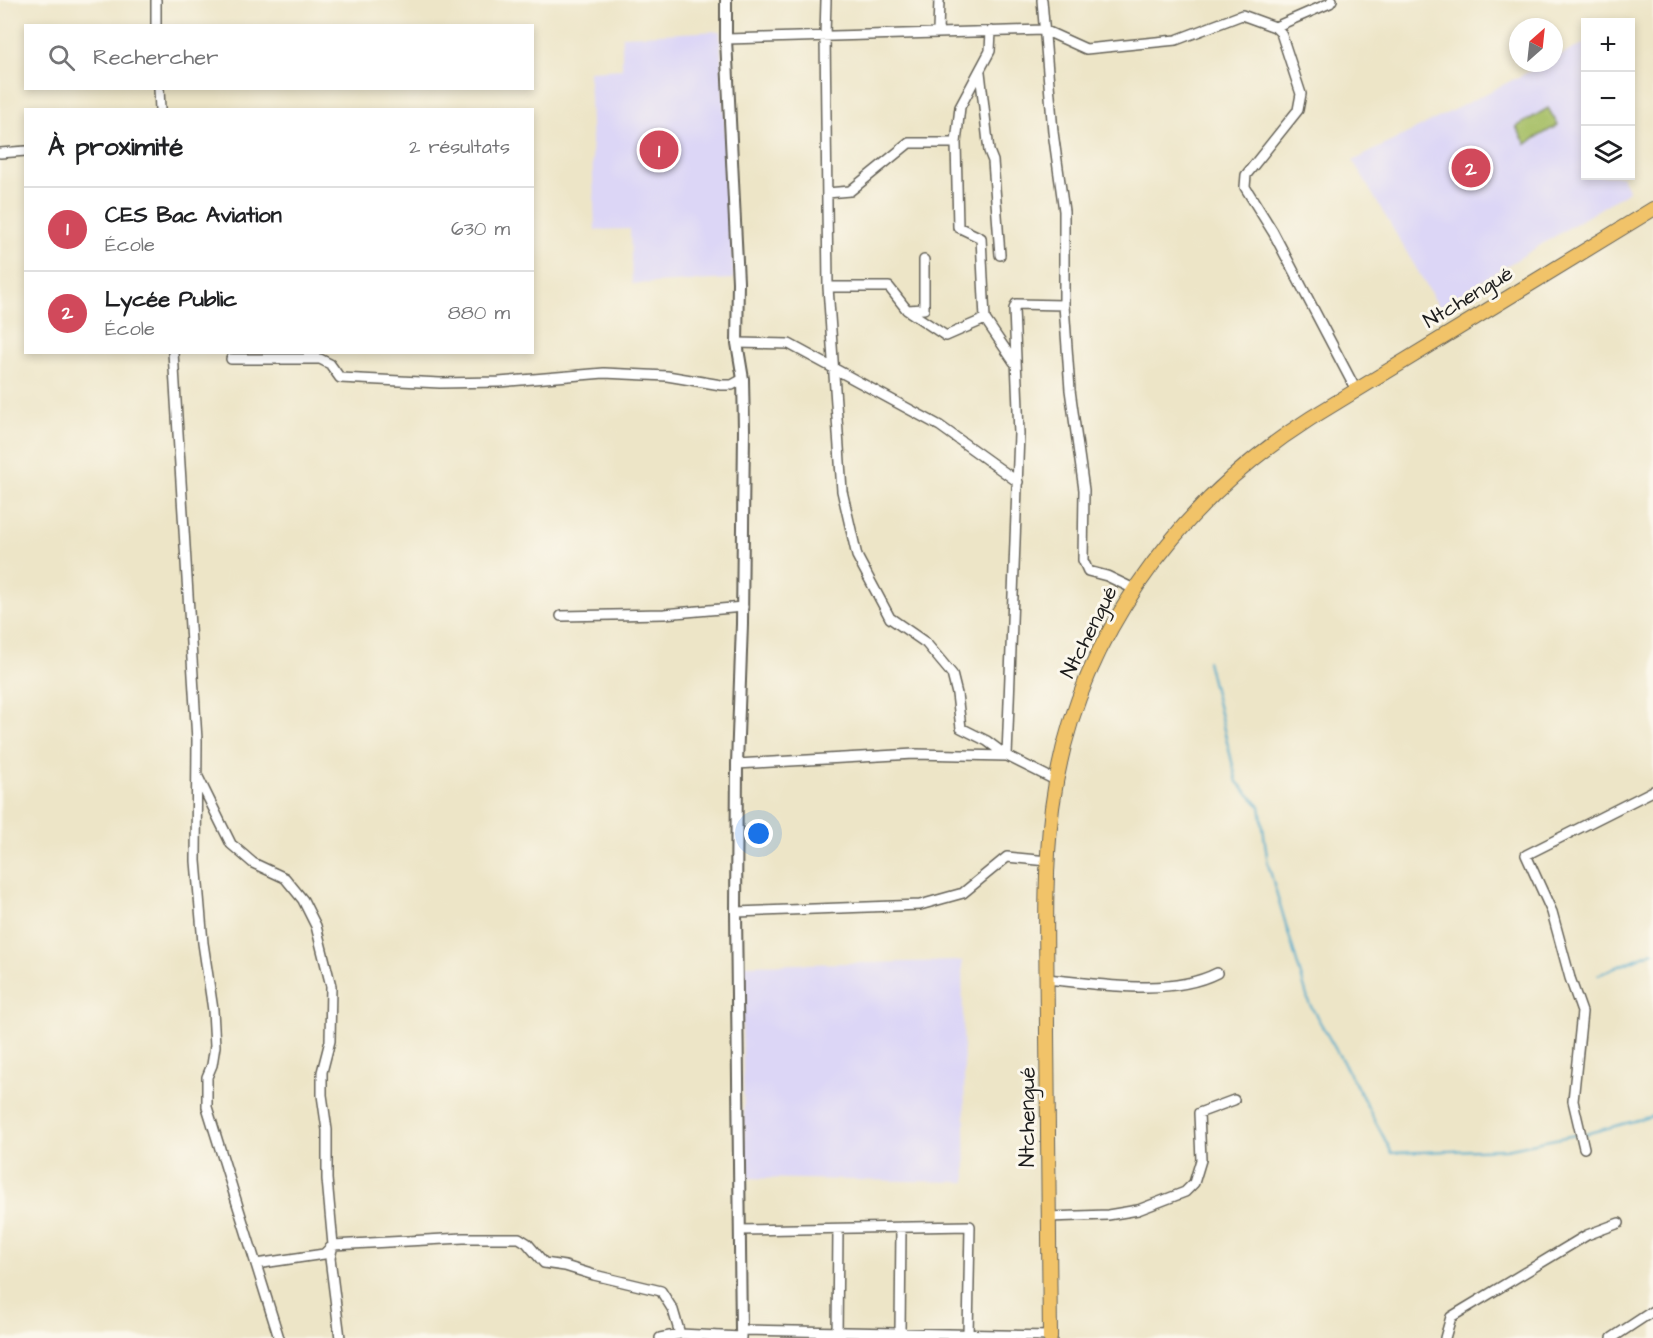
<!DOCTYPE html>
<html lang="fr">
<head>
<meta charset="utf-8">
<style>
  :root { --surface:#fff; --page:#f6f6f6; --text:#202124; --muted:#757577; --line:#e0e0e0; --accent:#d1495b }
  body { margin:0; font-family:"Architects Daughter",sans-serif; background:var(--page); color:var(--text) }
  .controls { position:absolute; right:18px; top:18px; display:grid; overflow:hidden; border-radius:0px; box-shadow:0 3px 9px #0003 }
  .controls button { width:54px; height:54px; display:grid; place-items:center; padding:0; border:0; border-bottom:2px solid var(--line); background:var(--surface); color:var(--text); font:30px sans-serif }
  .compass { position:absolute; left:1509px; top:18px; width:54px; height:54px; border-radius:50%; background:var(--surface); box-shadow:0 3px 9px #0003; rotate:27deg }
  .you { position:absolute; left:759px; top:834px; width:21px; height:21px; margin:-15px; border:4px solid #fff; border-radius:50%; background:#1a73e8; box-shadow:0 0 0 9px #1a73e833 }
  .badge { display:grid; place-items:center; width:39px; height:39px; border-radius:50%; background:var(--accent); color:#fff; font-size:20px; font-weight:700 }
  .pin { position:absolute; translate:-50% -50%; border:3px solid #fff; box-shadow:0 2px 6px #0006 }
  .list { margin:0; padding:0; list-style:none }
  h2 { display:flex; justify-content:space-between; align-items:center; height:78px; margin:0; padding:0 24px; font-size:26px }
  h2 small { font-size:20px; font-weight:400; color:var(--muted) }
  .list li { display:grid; grid-template-columns:39px 1fr auto; gap:18px; align-items:center; box-sizing:border-box; height:84px; padding:0 24px; border-top:2px solid var(--line) }
  .list b { display:block; font-size:22px; white-space:nowrap }
  .list p { margin:0; font-size:20px; white-space:nowrap; color:var(--muted) }
  .list em { font-size:20px; font-style:normal; color:var(--muted) }
  .icon { flex:none; width:33px; height:33px; fill:none; stroke:currentColor; stroke-width:2; stroke-linecap:round; stroke-linejoin:round }
  .map { position:relative; flex:none; width:1653px; height:1338px; overflow:hidden }
  .search { position:absolute; background:var(--surface); box-shadow:0 3px 9px #0003; left:24px; top:24px; width:510px; height:66px; display:flex; align-items:center; gap:15px; box-sizing:border-box; padding:0 21px; border-radius:0px; color:var(--muted); font-size:22px }
  .panel { position:absolute; background:var(--surface); box-shadow:0 3px 9px #0003; left:24px; top:108px; width:510px; height:246px; border-radius:0px }
  .map>svg:first-child { display:block }
  .built { fill:#dcd6f6 }
  .green { fill:#a5be64; stroke:#606d40; stroke-width:1.5 }
  .lines { fill:none; stroke-linecap:round; stroke-linejoin:round }
  .stream { stroke:#4ca7ca; stroke-width:2 }
  .minor-casing { stroke:#656258; stroke-width:12 }
  .tertiary-casing { stroke:#656258; stroke-width:14 }
  .primary-casing { stroke:#656258; stroke-width:16 }
  .minor { stroke:#fff; stroke-width:9 }
  .tertiary { stroke:#fff; stroke-width:10 }
  .primary { stroke:#f1c369; stroke-width:14 }
  .labels { text-anchor:middle; dominant-baseline:central; stroke-width:6; stroke-linejoin:round; paint-order:stroke }
  .street-label { font-size:21px; fill:#1c1c1c; stroke:#fbf7ec }
</style>
</head>
<body>
<div class="map">
<svg width="1653" height="1338" viewBox="0 0 1653 1338">
  <rect width="100%" height="100%" fill="#fbf7ec"/>
  <filter id="ink" filterUnits="userSpaceOnUse"><feTurbulence type="fractalNoise" baseFrequency=".0167" numOctaves="2"/><feDisplacementMap in="SourceGraphic" scale="12" xChannelSelector="R" yChannelSelector="G"/><feConvolveMatrix kernelMatrix="1 2 1 2 8 2 1 2 1" color-interpolation-filters="sRGB"/></filter>
  <filter id="wash" filterUnits="userSpaceOnUse"><feTurbulence type="fractalNoise" baseFrequency=".008" numOctaves="4" result="noise"/><feDisplacementMap in="SourceGraphic" scale="24" xChannelSelector="R" yChannelSelector="G"/><feGaussianBlur stdDeviation="1.35" result="paint"/><feColorMatrix in="noise" values="0 0 0 0 0 0 0 0 0 0 0 0 0 0 0 0 0 1.4 0 .05"/><feComposite in="paint" operator="in"/></filter>
  <g filter="url(#wash)">
    <rect width="100%" height="100%" fill="#ede5c7"/>
    <!-- built -->
    <path class="built" d="M 720,31 L 734,279 L 632,284 L 630,229 L 595,230 L 589,71 L 622,69 L 622,36 Z
      M 1585,43 L 1586,176 L 1622,176 L 1629,191 L 1439,307 L 1353,161 L 1546,63 L 1554,63 L 1554,59 Z
      M 962,961 L 966,1182 L 745,1178 L 741,965 Z"/>
    <!-- green -->
    <path class="green" d="M 1548,108 L 1558,125 L 1526,144 L 1516,127 Z"/>
    <g class="lines">
      <!-- stream -->
      <path class="stream" d="M 1207,661 L 1237,782 L 1260,806 L 1268,864 L 1309,1003 L 1355,1083 L 1392,1153 L 1506,1149 L 1575,1135
        M 1598,975 L 1653,952
        M 1585,1134 L 1653,1116"/>
    </g>
  </g>
  <g filter="url(#ink)">
    <g class="lines">
      <!-- minor casing -->
      <g class="minor-casing">
        <path id="minor" d="M 156,0 L 156,26
          M 826,0 L 825,35 L 828,287 L 842,491 L 857,556 L 890,618 L 926,643 L 952,674 L 957,694 L 961,728 L 987,741 L 1007,756
          M 1042,0 L 1053,132 L 1064,211 L 1064,305 L 1070,390 L 1084,490 L 1083,560 L 1088,571 L 1107,576 L 1134,589
          M 1275,27 L 1330,3 L 1332,0
          M 991,31 L 990,51 L 960,107 L 956,143 L 958,227 L 981,238 L 985,319 L 1014,362
          M 938,32 L 939,0
          M 726,39 L 1044,30 L 1086,49 L 1176,40 L 1242,15 L 1275,27 L 1281,33 L 1301,94 L 1298,110 L 1246,175 L 1245,187 L 1273,232 L 1356,390
          M 980,72 L 989,151 L 993,161 L 1000,255
          M 159,88 L 160,110
          M 0,153 L 26,151
          M 827,193 L 850,191 L 909,143 L 956,143
          M 828,287 L 889,287 L 907,310 L 924,309 L 924,260
          M 907,310 L 946,336 L 985,319
          M 737,343 L 789,344 L 940,426 L 1018,482
          M 173,352 L 197,740 L 196,861 L 203,943 L 213,1010 L 215,1046 L 212,1065 L 207,1077 L 207,1107 L 279,1338
          M 231,359 L 320,359 L 330,364 L 340,378 L 440,383 L 499,382 L 604,373 L 667,376 L 721,385 L 732,385 L 743,379
          M 561,616 L 664,614 L 743,607
          M 1007,756 L 1019,434 L 1014,309 L 1016,304 L 1064,305
          M 737,764 L 914,754 L 1007,756 L 1057,781
          M 198,777 L 231,844 L 253,863 L 285,878 L 303,900 L 316,926 L 331,986 L 330,1041 L 322,1072 L 322,1095 L 327,1130 L 327,1179 L 333,1245 L 330,1258 L 340,1338
          M 736,912 L 920,905 L 963,893 L 1007,857 L 1048,861
          M 1047,979 C 1098,984 1170,997 1217,973
          M 1584,1148 L 1573,1101 L 1582,1012 L 1570,978 L 1552,912 L 1526,855 L 1653,791
          M 1048,1217 L 1108,1215 L 1138,1210 L 1185,1192 L 1194,1183 L 1201,1160 L 1199,1113 L 1234,1100
          M 740,1230 L 970,1226 L 968,1335
          M 256,1264 L 324,1254 L 333,1245 L 463,1238 L 519,1238 L 527,1243 L 544,1263 L 565,1266 L 594,1275 L 661,1291 L 673,1310 L 680,1334
          M 900,1333 L 901,1227
          M 660,1338 L 680,1334 L 741,1337
          M 741,1338 L 741,1330 L 1050,1336
          M 837,1338 L 838,1229
          M 1445,1338 L 1451,1317 L 1587,1235 L 1619,1223
          M 1612,1338 L 1653,1311"/>
      </g>
      <!-- tertiary casing -->
      <g class="tertiary-casing">
        <path id="tertiary" d="M 726,0 L 726,39 L 738,282 L 737,343 L 743,379 L 744,430 L 742,624 L 737,764 L 736,912 L 741,1330"/>
      </g>
      <!-- primary casing -->
      <g class="primary-casing">
        <path id="primary" d="M 1050,1338 C 1049,1236 1048,1134 1047,1032 C 1047,958 1043,882 1052,808 C 1073,645 1174,505 1311,418 L 1653,209"/>
      </g>
      <!-- minor -->
      <use href="#minor" class="minor"/>
      <!-- tertiary -->
      <use href="#tertiary" class="tertiary"/>
      <!-- primary -->
      <use href="#primary" class="primary"/>
    </g>
  </g>
  <g class="labels">
    <!-- street labels -->
    <g class="street-label">
      <text transform="translate(1468 297) rotate(-31)">Ntchengué</text>
      <text transform="translate(1089 632) rotate(-63)">Ntchengué</text>
      <text transform="translate(1027 1117) rotate(-90)">Ntchengué</text>
    </g>
  </g>
</svg>
<div class="controls">
<button>+</button>
<button>−</button>
<button><svg class="icon" aria-label="layers" viewBox="0 0 24 24"><path d="M12 4l9 5-9 5-9-5zM3 14l9 5 9-5"/></svg></button>
</div>
<svg class="compass" viewBox="-18 -18 36 36"><path d="M0-13l5 13h-10z" fill="#e53935"/><path d="M0 13l5-13h-10z" fill="#757577"/></svg>
<div class="you"></div>
<div class="pin badge" style="left:659px;top:150px">1</div>
<div class="pin badge" style="left:1471px;top:168px">2</div>
<div class="search"><svg class="icon" aria-label="search" viewBox="0 0 24 24"><circle cx="10" cy="10" r="6"/><path d="M15 15l6 6"/></svg>Rechercher</div>
<section class="panel">
<h2>À proximité<small>2 résultats</small></h2>
<ul class="list">
<li><span class="badge">1</span><div><b>CES Bac Aviation</b><p>École</p></div><em>630 m</em></li>
<li><span class="badge">2</span><div><b>Lycée Public</b><p>École</p></div><em>880 m</em></li>
</ul>
</section>
</div>
</body>
</html>
